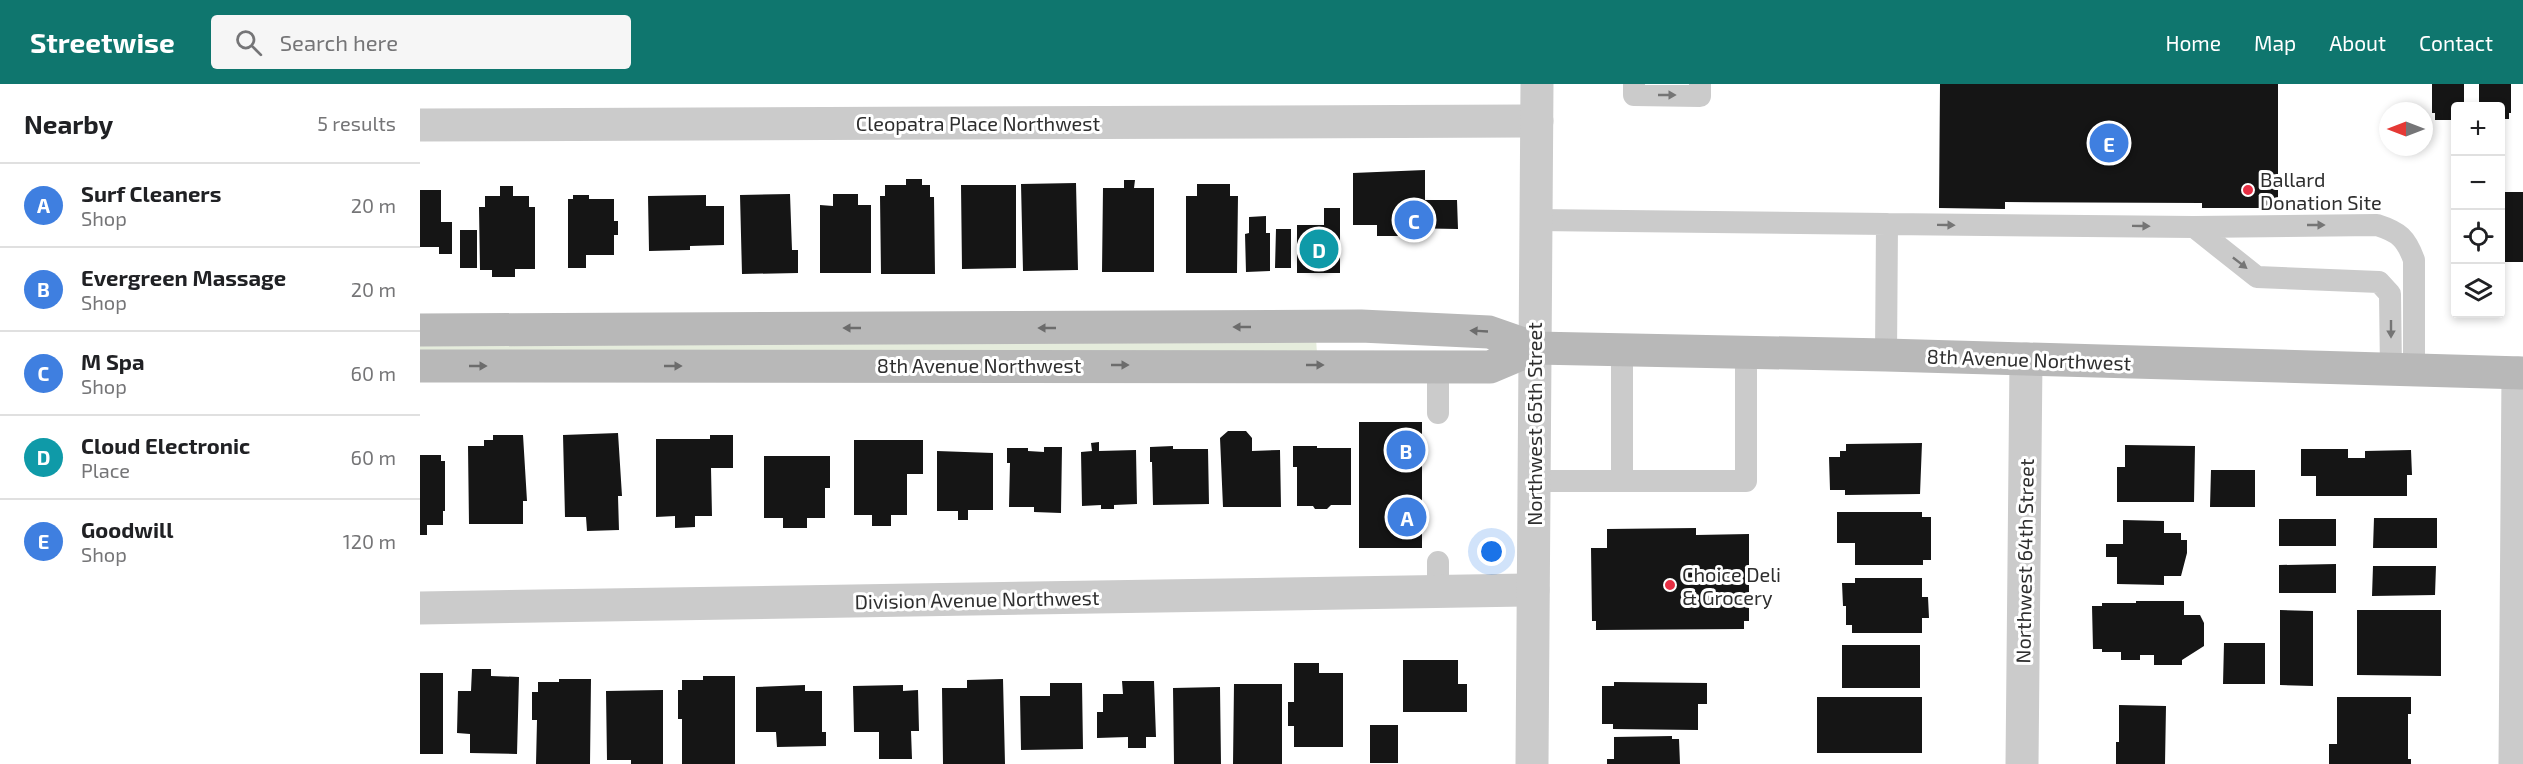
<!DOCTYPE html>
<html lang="en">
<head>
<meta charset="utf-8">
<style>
  :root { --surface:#fff; --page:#f6f6f6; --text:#202124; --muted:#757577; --line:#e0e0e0; --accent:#0f766e }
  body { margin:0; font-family:"Exo 2",sans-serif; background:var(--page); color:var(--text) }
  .controls { position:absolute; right:18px; top:18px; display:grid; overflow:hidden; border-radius:6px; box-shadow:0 3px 9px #0003 }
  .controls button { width:54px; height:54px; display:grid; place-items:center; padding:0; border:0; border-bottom:2px solid var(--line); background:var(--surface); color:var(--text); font:30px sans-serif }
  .compass { position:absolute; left:1959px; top:18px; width:54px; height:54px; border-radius:50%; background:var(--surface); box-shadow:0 3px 9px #0003; rotate:270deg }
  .you { position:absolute; left:1072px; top:468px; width:21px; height:21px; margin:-15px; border:4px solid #fff; border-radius:50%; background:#1a73e8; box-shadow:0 0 0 9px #1a73e833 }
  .badge { display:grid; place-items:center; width:39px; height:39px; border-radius:50%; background:var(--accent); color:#fff; font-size:20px; font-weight:700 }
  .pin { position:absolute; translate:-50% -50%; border:3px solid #fff; box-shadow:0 2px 6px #0006 }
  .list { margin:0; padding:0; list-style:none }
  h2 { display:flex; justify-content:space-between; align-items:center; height:78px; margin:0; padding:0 24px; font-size:26px }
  h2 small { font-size:20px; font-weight:400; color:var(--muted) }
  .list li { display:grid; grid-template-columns:39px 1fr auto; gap:18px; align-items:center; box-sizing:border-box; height:84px; padding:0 24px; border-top:2px solid var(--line) }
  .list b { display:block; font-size:22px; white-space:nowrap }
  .list p { margin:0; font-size:20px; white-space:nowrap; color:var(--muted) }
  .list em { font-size:20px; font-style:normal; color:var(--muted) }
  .icon { flex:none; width:33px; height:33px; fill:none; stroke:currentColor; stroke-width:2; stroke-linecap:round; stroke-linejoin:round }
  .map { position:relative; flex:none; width:2103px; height:680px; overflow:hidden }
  header { display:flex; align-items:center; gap:36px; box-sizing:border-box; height:84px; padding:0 30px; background:var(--accent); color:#fff }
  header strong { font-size:28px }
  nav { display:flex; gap:33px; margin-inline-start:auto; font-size:21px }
  .search { width:420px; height:54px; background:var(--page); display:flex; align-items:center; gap:15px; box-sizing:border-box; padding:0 21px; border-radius:6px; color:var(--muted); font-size:22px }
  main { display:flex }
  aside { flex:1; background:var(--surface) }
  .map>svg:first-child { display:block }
  .green { fill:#e5ecdc }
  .building { fill:#151515 }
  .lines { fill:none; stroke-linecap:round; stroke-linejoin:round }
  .service { stroke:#cbcbcb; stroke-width:22 }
  .minor { stroke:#cbcbcb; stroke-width:33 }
  .tertiary { stroke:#cbcbcb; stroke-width:33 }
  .secondary { stroke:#b8b8b8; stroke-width:33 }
  .oneway { fill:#757575 }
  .oneway2 { fill:#6c6c6c }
  .poi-dot { fill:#e72f44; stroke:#fff; stroke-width:2 }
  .labels { text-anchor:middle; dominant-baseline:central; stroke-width:6; stroke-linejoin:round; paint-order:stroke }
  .street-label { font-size:20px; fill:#2e2e2e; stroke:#fff }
  .poi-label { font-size:20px; fill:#2e2e2e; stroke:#fff; text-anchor:start }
</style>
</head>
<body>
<header>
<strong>Streetwise</strong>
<div class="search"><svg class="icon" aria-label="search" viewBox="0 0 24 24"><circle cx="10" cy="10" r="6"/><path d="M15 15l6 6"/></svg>Search here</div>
<nav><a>Home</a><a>Map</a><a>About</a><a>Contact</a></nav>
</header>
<main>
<aside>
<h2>Nearby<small>5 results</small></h2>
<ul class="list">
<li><span class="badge" style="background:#3f7fe0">A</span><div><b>Surf Cleaners</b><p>Shop</p></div><em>20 m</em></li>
<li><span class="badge" style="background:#3f7fe0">B</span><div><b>Evergreen Massage</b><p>Shop</p></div><em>20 m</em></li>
<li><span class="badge" style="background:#3f7fe0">C</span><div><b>M Spa</b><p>Shop</p></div><em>60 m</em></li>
<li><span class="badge" style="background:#0f9aa8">D</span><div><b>Cloud Electronic</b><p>Place</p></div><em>60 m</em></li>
<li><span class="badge" style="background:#3f7fe0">E</span><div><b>Goodwill</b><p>Shop</p></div><em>120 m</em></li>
</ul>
</aside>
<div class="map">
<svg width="2103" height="680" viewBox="0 0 2103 680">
  <rect width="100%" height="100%" fill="#fff"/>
  <!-- green -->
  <path class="green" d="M 896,255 L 897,269 L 0,270 L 0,259 Z"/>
  <!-- building -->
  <path class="building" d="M 1520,0 L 1858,0 L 1858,124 L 1782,124 L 1782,119 L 1585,118 L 1585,125 L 1519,124 Z
    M 2012,0 L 2044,0 L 2044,22 L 2036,22 L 2036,36 L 2015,36 L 2015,29 L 2012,29 Z
    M 2059,0 L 2091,0 L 2091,29 L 2089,29 L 2089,35 L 2080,35 L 2080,22 L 2059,22 Z
    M 1005,86 L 1005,116 L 1037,116 L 1038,145 L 982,144 L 982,152 L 957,152 L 957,141 L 933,141 L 933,89 Z
    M 486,95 L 502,95 L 502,101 L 510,101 L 510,113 L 514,113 L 515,190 L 461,190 L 460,112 L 465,112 L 465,101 L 486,101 Z
    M 704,96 L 715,96 L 714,104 L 734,104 L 734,188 L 682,188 L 683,104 L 704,104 Z
    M 656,99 L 658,186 L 603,187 L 601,100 Z
    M 777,100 L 810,100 L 810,112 L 818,112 L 817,189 L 766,189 L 766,112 L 777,112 Z
    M 541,101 L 596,101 L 596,184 L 542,185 Z
    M 80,102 L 93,102 L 93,112 L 109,112 L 109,123 L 115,123 L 115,185 L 95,185 L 95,193 L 72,193 L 72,186 L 60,186 L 59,123 L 65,123 L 65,112 L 80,112 Z
    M 0,106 L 21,106 L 21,138 L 32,138 L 32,170 L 19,170 L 19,163 L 0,163 Z
    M 2081,108 L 2103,108 L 2103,178 L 2080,178 Z
    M 370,110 L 372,166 L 378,166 L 378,189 L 322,190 L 320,111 Z
    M 413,110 L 438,110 L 438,121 L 451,121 L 451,189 L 400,189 L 400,121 L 413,122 Z
    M 153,111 L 169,111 L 169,115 L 194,115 L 194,137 L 198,137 L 198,151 L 194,151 L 194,171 L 166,171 L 166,184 L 148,184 L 148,115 L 153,115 Z
    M 286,111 L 286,122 L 304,122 L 304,161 L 270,162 L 270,166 L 229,167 L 228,112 Z
    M 904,124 L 920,124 L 920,189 L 877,189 L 877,141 L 904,141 Z
    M 846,132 L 846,149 L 850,149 L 850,187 L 826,188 L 825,150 L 829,149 L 829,133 Z
    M 856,145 L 871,145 L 871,184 L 855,184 Z
    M 40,146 L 57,146 L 57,184 L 40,184 Z
    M 939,338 L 1002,338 L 1002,464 L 939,464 Z
    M 808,347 L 826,347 L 832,354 L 832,367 L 860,366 L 861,423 L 803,423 L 800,354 Z
    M 198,349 L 202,412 L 198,412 L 199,446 L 167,447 L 166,433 L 145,433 L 143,351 Z
    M 73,351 L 103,351 L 107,417 L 103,417 L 103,440 L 49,440 L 48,362 L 64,362 L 64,356 L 73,356 Z
    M 290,351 L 313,351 L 313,384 L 291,384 L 292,432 L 275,432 L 275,443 L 255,444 L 255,432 L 236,433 L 236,355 L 290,355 Z
    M 434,356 L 503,356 L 503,390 L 487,390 L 487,431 L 471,431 L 471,442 L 452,442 L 452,431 L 434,431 Z
    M 679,358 L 679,367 L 716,366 L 717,420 L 694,421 L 694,425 L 681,425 L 681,421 L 662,422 L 661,368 L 672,367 L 671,359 Z
    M 1502,359 L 1500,410 L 1425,411 L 1425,406 L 1410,406 L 1409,373 L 1420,373 L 1420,367 L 1426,367 L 1426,360 Z
    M 1705,361 L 1775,362 L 1774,418 L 1697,418 L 1697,383 L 1705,383 Z
    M 753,362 L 753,365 L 788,365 L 789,420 L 733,421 L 732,378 L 730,378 L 730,363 Z
    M 873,362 L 897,362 L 897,364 L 931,364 L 931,421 L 911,421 L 907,425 L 895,425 L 893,422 L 877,422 L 877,383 L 873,383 Z
    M 624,363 L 642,363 L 641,429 L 614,428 L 614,423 L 589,423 L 590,379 L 587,379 L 587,364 L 608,364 L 608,367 L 624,368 Z
    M 1881,365 L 1928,365 L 1928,374 L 1945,374 L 1945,367 L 1991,366 L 1992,391 L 1987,391 L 1987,412 L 1896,412 L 1896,392 L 1881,392 Z
    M 517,367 L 573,369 L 573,426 L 548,426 L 548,436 L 538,436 L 538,427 L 517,427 Z
    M 0,371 L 21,371 L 21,377 L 25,377 L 25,427 L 23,427 L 23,441 L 7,441 L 7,451 L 0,451 Z
    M 344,372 L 410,372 L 410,404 L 405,404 L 405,434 L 387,434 L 387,444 L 363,444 L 363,434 L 344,434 Z
    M 1791,386 L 1835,386 L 1835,423 L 1790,423 Z
    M 1417,428 L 1502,428 L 1502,433 L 1511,433 L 1511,476 L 1503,476 L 1503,481 L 1435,481 L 1435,459 L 1417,459 Z
    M 1954,434 L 2017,434 L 2017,464 L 1953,464 Z
    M 1859,435 L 1916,435 L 1916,462 L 1859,462 Z
    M 1703,436 L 1744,437 L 1744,449 L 1761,449 L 1761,456 L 1767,456 L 1767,469 L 1761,492 L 1744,492 L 1744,501 L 1697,500 L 1697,473 L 1686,473 L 1686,460 L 1703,460 Z
    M 1276,444 L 1276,451 L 1329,450 L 1329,537 L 1324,537 L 1324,545 L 1176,546 L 1176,537 L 1172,537 L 1171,464 L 1187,464 L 1187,445 Z
    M 1916,480 L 1916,509 L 1859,509 L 1859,481 Z
    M 1953,482 L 2016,482 L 2015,511 L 1952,512 Z
    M 1435,494 L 1502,494 L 1502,513 L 1508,513 L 1509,534 L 1502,534 L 1502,549 L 1432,549 L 1432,541 L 1426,541 L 1426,522 L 1423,522 L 1422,499 L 1435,499 Z
    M 1716,517 L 1764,517 L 1764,531 L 1780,531 L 1784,539 L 1784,562 L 1762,576 L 1762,581 L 1734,581 L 1734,571 L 1720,571 L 1720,576 L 1701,576 L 1701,568 L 1682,568 L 1682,565 L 1673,565 L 1672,522 L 1682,522 L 1682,519 L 1716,519 Z
    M 1860,526 L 1893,527 L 1893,602 L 1860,601 Z
    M 1937,526 L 2021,526 L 2021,592 L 1937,591 Z
    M 1804,559 L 1845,559 L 1845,600 L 1803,600 Z
    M 1422,561 L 1500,561 L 1500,604 L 1422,604 Z
    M 983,576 L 1038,576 L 1038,600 L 1047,600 L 1047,628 L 983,628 Z
    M 874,579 L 899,579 L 899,589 L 923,589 L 923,663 L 874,663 L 874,642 L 868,642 L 868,618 L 874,618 Z
    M 52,585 L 71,585 L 71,592 L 99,593 L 97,670 L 50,669 L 50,650 L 37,649 L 38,607 L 51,607 Z
    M 0,589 L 23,589 L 23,670 L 0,670 Z
    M 283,592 L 315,592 L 315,680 L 262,680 L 262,635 L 258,635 L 258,606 L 262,606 L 262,596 L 283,596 Z
    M 139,595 L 171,595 L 170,680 L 116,680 L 117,636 L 112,636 L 112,608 L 118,608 L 118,598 L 139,598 Z
    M 583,595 L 585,680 L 523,680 L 522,604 L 547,604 L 547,596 Z
    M 702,597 L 734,597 L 736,653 L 726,653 L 726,664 L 708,664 L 708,653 L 677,654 L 677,628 L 683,628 L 683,610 L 703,610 Z
    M 1194,598 L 1287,599 L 1287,620 L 1278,620 L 1278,646 L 1193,645 L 1193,640 L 1182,640 L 1182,602 L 1194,602 Z
    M 630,599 L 662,599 L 663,665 L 601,666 L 600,612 L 630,612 Z
    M 814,600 L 862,600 L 862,680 L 813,680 Z
    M 385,601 L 385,607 L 402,607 L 402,648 L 406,648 L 406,662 L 357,663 L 356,648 L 336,648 L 336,603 Z
    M 483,601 L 483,607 L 498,606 L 499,647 L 491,647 L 492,675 L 459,675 L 459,648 L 434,648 L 433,602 Z
    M 800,603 L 801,680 L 754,680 L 753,604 Z
    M 243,606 L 243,680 L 211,680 L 211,676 L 187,676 L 186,607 Z
    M 1397,613 L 1502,613 L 1502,669 L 1397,669 Z
    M 1917,613 L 1991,613 L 1991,630 L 1988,630 L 1988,675 L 1991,675 L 1991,680 L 1909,680 L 1909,660 L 1917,660 Z
    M 1699,621 L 1746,622 L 1745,680 L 1696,680 L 1696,658 L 1699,658 Z
    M 950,641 L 978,641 L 978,679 L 950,679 Z
    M 1252,652 L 1252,655 L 1259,655 L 1260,680 L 1187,680 L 1187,675 L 1194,675 L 1194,653 Z"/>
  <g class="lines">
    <!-- service -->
    <path class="service" d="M 1214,0 L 1214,11 L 1280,12 L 1280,0
      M 1116,136 L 1467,140 L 1466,271
      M 1467,140 L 1774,143 L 1957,141 C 1979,148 1986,154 1994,176 L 1994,287
      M 1774,143 L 1837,193 L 1959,198 L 1970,210 L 1971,286
      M 1202,266 L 1202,397
      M 1018,283 L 1018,329
      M 1114,397 L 1326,397 L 1326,268
      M 1018,507 L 1018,478"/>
    <!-- minor -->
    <path class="minor" d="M 0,41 L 1117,37
      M 0,524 L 1113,506
      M 1602,680 L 1606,275
      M 2095,680 L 2098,289"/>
    <!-- tertiary -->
    <path class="tertiary" d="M 1112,680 L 1117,0"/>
    <!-- secondary -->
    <path class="secondary" d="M 0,246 L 941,242 L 1069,248 L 1115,264 L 1466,271 L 2103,289
      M 0,282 L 1070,283 L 1115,264"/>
  </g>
  <!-- one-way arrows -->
  <defs><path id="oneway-solid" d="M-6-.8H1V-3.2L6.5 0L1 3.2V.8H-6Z" transform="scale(1.5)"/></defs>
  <g class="oneway">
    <use href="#oneway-solid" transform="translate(1247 11)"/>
    <use href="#oneway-solid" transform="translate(1526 141) rotate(1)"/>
    <use href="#oneway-solid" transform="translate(1896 141)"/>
    <use href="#oneway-solid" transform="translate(1721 142) rotate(1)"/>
    <use href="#oneway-solid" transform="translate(1820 179) rotate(38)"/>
    <use href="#oneway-solid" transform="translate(1971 245) rotate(90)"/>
  </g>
  <g class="oneway2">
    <use href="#oneway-solid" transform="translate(822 243) rotate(180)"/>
    <use href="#oneway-solid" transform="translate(432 244) rotate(180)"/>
    <use href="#oneway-solid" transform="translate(627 244) rotate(180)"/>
    <use href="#oneway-solid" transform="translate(1059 247) rotate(-177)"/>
    <use href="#oneway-solid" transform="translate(700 281)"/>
    <use href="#oneway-solid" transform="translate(895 281)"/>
    <use href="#oneway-solid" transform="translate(58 282)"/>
    <use href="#oneway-solid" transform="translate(253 282)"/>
  </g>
  <!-- markers -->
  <g class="poi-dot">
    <circle cx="1828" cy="106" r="6"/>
    <circle cx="1250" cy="501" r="6"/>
  </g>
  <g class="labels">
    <!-- street labels -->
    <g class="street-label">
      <text x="558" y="39">Cleopatra Place Northwest</text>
      <text transform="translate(1609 275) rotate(2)">8th Avenue Northwest</text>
      <text x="559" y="281">8th Avenue Northwest</text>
      <text transform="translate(1114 340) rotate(-90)">Northwest 65th Street</text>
      <text transform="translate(1604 477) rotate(-89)">Northwest 64th Street</text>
      <text transform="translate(557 515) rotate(-1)">Division Avenue Northwest</text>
    </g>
    <!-- poi labels -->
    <g class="poi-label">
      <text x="1840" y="95">Ballard<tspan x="1840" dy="23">Donation Site</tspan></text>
      <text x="1262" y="490">Choice Deli<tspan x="1262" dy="23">&amp; Grocery</tspan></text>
    </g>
  </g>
</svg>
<div class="controls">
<button>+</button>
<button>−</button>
<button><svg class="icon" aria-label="locate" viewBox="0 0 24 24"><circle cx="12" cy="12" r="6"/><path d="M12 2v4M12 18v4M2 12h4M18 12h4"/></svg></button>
<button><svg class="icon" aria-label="layers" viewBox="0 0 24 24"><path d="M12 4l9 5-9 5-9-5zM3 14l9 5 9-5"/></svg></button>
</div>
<svg class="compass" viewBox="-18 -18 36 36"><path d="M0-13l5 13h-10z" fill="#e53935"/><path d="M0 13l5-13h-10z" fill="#757577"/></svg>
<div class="you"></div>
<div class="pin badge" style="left:987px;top:433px;background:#3f7fe0">A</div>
<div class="pin badge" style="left:986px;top:366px;background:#3f7fe0">B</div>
<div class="pin badge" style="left:994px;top:136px;background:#3f7fe0">C</div>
<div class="pin badge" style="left:899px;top:165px;background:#0f9aa8">D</div>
<div class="pin badge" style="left:1689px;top:59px;background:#3f7fe0">E</div>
</div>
</main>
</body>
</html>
